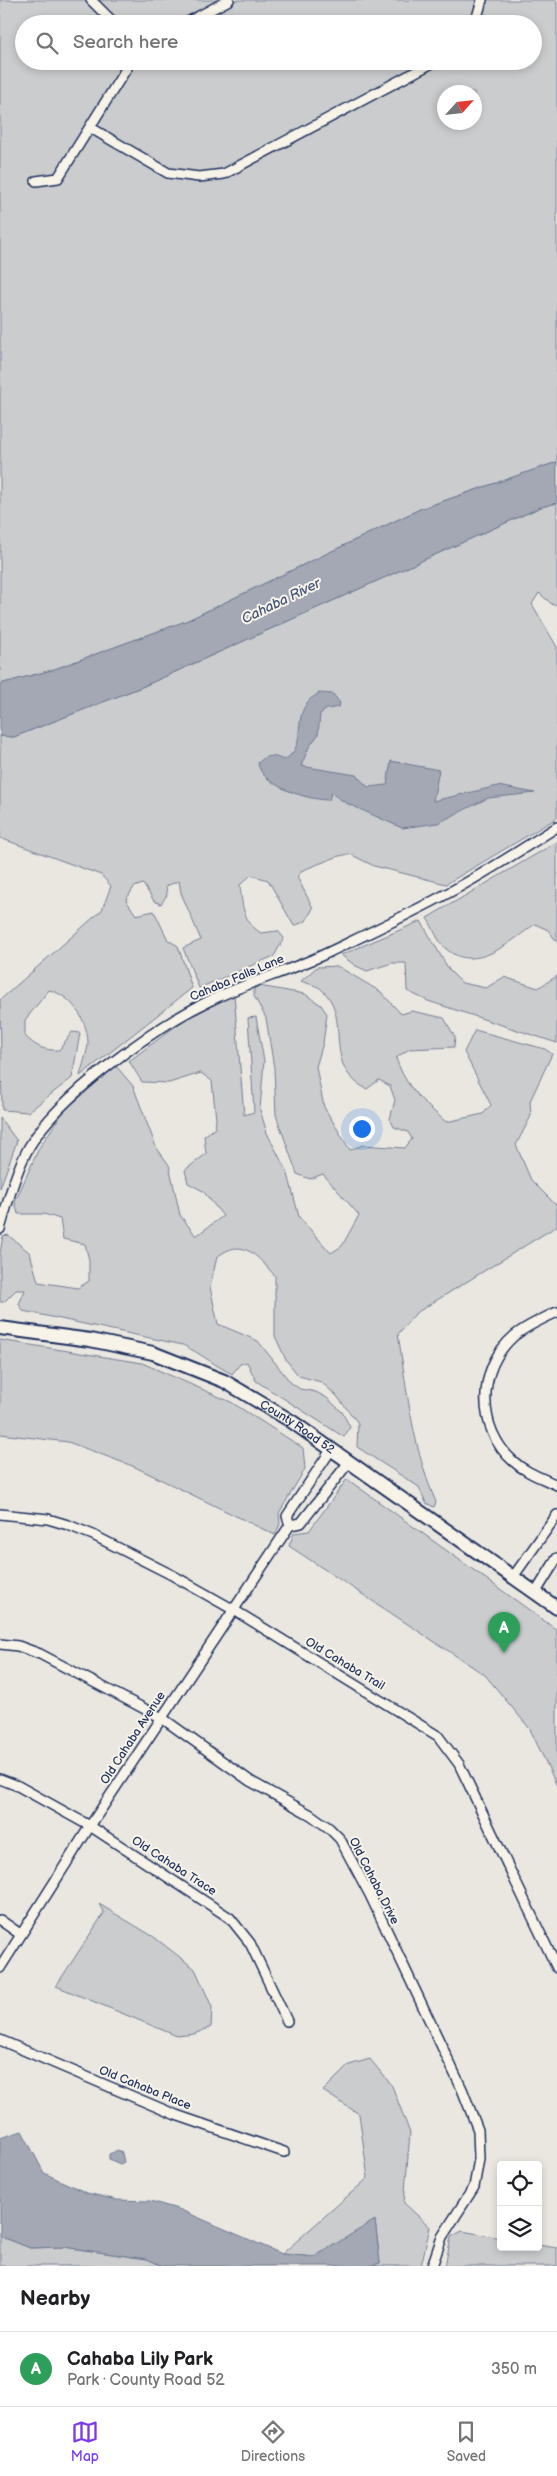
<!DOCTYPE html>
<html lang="en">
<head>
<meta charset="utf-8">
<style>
  :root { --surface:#fff; --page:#f2f2f2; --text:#202124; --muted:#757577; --line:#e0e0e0; --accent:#7c3aed }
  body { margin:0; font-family:"Balsamiq Sans",sans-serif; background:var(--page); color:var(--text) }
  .controls { position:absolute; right:15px; bottom:15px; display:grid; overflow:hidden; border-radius:5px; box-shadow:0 2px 8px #0003 }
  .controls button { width:45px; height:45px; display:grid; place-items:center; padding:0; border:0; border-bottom:1px solid var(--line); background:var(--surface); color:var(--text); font:25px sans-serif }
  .compass { position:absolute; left:437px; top:85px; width:45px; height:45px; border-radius:50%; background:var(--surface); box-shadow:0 2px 8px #0003; rotate:63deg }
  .you { position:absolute; left:361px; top:1128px; width:18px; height:18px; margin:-12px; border:4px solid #fff; border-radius:50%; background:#1a73e8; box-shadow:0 0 0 8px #1a73e833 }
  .badge { display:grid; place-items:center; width:32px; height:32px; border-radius:50%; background:var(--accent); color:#fff; font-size:16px; font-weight:700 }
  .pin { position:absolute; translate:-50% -41px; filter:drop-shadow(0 1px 2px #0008) }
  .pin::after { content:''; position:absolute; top:26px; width:18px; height:15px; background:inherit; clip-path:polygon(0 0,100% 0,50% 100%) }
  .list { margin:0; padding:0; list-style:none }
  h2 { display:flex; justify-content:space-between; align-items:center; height:65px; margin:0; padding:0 20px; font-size:21px }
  h2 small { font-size:16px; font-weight:400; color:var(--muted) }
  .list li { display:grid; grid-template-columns:32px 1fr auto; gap:15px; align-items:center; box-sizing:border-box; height:75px; padding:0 20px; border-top:1px solid var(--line) }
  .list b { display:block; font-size:19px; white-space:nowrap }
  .list p { margin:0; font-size:16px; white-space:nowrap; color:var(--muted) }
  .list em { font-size:16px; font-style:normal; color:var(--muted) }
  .icon { flex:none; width:28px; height:28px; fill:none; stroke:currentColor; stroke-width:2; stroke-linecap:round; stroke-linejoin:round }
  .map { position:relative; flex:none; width:557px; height:2266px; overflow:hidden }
  .search { position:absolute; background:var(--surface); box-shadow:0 2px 8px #0003; left:15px; right:15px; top:15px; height:55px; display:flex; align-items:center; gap:12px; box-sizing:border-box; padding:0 18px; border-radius:28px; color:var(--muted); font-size:19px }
  .sheet { height:140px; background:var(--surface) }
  nav { display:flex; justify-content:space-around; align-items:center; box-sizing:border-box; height:70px; border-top:1px solid var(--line); background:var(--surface); font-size:14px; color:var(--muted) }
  nav a { display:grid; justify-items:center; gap:2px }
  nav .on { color:var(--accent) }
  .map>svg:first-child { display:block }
  .green { fill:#cbcccd; stroke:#737e96; fill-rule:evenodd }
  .water { fill:#a3a8b4; stroke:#6d7892 }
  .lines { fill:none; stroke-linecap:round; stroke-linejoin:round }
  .street-casing { stroke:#1b2f5e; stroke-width:12 }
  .secondary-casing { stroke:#1b2f5e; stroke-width:16 }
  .street { stroke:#f7f3e8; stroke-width:9 }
  .secondary { stroke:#f7f3e8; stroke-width:12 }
  .labels { text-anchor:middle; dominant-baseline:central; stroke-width:4; stroke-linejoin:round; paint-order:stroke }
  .street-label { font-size:12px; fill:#1b2f5e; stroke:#f7f3e8 }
  .water-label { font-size:14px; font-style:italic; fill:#445378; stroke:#f7f3e8 }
</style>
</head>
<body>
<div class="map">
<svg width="557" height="2266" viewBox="0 0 557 2266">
  <rect width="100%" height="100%" fill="#eae7e0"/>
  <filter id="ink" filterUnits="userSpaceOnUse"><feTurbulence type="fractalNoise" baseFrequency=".02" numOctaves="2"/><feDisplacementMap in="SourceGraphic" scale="10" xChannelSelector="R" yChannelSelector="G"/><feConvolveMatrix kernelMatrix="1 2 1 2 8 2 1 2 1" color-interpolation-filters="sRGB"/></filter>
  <g filter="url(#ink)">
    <!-- green -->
    <path class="green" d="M 0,0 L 557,0 L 557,462 L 420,509 L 186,621 L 52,670 L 0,684 ZM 24,24 L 533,24 L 533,61 L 24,61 ZM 444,92 L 474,92 L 474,122 L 444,122 Z
      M 557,503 L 557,604 L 553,605 L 539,593 L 532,604 L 557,647 L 557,818 L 446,884 L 374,866 L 350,854 L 339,856 L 303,870 L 297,877 L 313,908 L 306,921 L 294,926 L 268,880 L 251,875 L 240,885 C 242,905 243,922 261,933 L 278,931 L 284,938 L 274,956 L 199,988 L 183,948 L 201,940 L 181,893 L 179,881 L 166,886 L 167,895 L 161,904 L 154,901 L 143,884 L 134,887 L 126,900 L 136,915 L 154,911 L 168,940 L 178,946 L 192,988 L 80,1076 C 82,1066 88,1052 88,1042 C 87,1019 71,995 49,990 L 25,1020 L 25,1036 C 35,1046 44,1051 59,1050 L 72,1032 L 80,1033 L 72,1078 L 28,1112 L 2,1110 L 0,1000 L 102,910 L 111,886 L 101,875 L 0,838 L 0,736 L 14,737 L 144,686 L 541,507 Z
      M 557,842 L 557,942 L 548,930 L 535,924 C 511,941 475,975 445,948 C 438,942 433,927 427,918 Z
      M 421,921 L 449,970 L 462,983 L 486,988 L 504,977 L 538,988 L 557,976 L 557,1043 L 428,1001 L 407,991 L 406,963 L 392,963 L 367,971 L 356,966 L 341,955 Z
      M 337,966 L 381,992 L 401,1014 L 412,1011 L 444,1018 L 455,1037 L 454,1047 L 409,1049 L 396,1058 C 406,1088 423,1102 446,1122 L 483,1114 L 491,1105 L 464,1052 L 475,1030 L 545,1049 L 552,1054 L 530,1101 L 531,1116 L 516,1145 L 531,1180 L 557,1206 L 557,1226 L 416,1313 L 398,1334 C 407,1391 413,1450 436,1502 L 434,1507 L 426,1503 L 419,1487 L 357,1447 L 358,1423 L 336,1395 L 321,1382 L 299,1376 L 286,1360 L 275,1336 L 275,1276 C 257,1256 243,1236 217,1257 L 210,1287 L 218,1324 L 258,1341 L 291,1383 L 300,1389 L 316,1392 L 327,1398 L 342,1412 L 350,1427 L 344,1437 L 256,1381 L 247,1362 L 240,1364 L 232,1374 C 214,1365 200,1353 183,1345 L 23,1311 L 19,1304 L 25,1290 L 16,1290 L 4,1302 L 0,1302 L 0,1253 L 3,1236 L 8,1235 L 30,1253 L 38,1282 L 78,1288 L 89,1281 L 89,1260 L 85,1244 L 63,1239 L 60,1219 L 44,1214 L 18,1214 L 15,1202 L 39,1148 L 63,1112 L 116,1066 L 133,1086 L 156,1147 L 169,1165 L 180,1215 L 196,1236 L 223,1216 L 203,1191 L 188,1183 L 185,1170 L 206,1154 L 204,1136 L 215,1128 L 216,1119 L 212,1081 L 201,1073 L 169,1083 L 142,1082 L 129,1061 L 184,1020 L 234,994 L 244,1115 L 254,1112 L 248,1018 L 256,1017 L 264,1061 L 260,1110 L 267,1133 L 288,1174 L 299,1217 L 331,1253 L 342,1246 L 359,1215 L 323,1174 L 310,1179 L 297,1174 L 276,1115 L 274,1068 L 266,1018 L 254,996 L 254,988 L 259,986 L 305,994 L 321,1005 L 327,1014 L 323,1043 L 316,1067 L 324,1107 L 350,1150 L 363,1145 L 405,1148 L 412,1139 L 408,1132 L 394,1127 L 390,1119 L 395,1100 L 390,1086 L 379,1080 L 367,1089 C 320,1066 353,1017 322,990 C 318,985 307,984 301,981 L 317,967 Z
      M 0,1118 L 17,1141 L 0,1188 Z
      M 0,1340 L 142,1363 L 231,1402 L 303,1448 L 305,1469 L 279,1513 L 280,1524 L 275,1535 L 135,1467 L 68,1442 L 0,1434 Z
      M 347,1479 L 557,1630 L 557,1786 L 530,1729 L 485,1675 L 289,1546 L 294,1533 L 309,1531 Z
      M 99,1904 L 154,1937 L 195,1969 L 212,2007 L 211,2027 L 194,2034 L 177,2036 L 56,1986 L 104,1913 Z
      M 370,2059 L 392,2086 L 410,2133 L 404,2203 L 430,2227 L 421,2266 L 369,2266 L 380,2263 L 375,2221 L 314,2257 L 282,2254 L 368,2178 L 359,2114 L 323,2091 L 349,2065 Z
      M 462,2231 L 501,2238 L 501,2247 L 538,2247 L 538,2245 L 557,2248 L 557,2266 L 445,2266 L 451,2237 Z
      M 0,2236 L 30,2248 L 64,2247 L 147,2259 L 163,2266 L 0,2266 Z"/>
    <!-- water -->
    <path class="water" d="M 557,462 L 557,503 L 541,507 L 144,686 L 14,737 L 0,736 L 0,684 L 52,670 L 186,621 L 420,509 Z
      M 319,693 L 333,694 L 340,703 L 339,707 L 327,709 L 320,714 L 318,735 L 309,747 L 301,766 L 356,775 L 368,787 L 387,785 L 391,761 L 439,770 L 433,801 L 498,786 L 535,793 L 488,798 L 438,823 L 402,828 L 346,803 L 331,793 L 329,800 C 308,800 261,786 258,763 C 267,754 272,755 284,760 C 307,747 293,722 307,703 C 309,699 315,696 319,693 Z
      M 22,2131 L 44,2173 L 87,2193 L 117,2200 L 150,2201 L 181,2210 L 282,2254 L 314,2257 L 375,2220 L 380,2263 L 369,2266 L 163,2266 L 147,2259 L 64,2247 L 30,2248 L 0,2236 L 0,2138 Z
      M 117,2151 L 122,2153 L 124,2162 L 120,2164 L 109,2159 L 109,2154 Z"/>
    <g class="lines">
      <!-- street casing -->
      <g class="street-casing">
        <path id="street" d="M 91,0 L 115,24
          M 184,24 L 229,0
          M 475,24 L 482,0
          M 91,128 L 168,173 L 199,177 L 224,174 L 436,61
          M 36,181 L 58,178 L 131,61
          M 0,1229 C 8,1202 15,1172 29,1147 C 59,1095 155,1027 209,1001 C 247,982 288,972 325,954 C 367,934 410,914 450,892 C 487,872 522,849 557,827
          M 557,1312 C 542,1319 526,1326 514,1336 C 476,1369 477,1429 513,1461 C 526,1473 542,1478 557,1485
          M 0,1514 L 48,1519 L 68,1525 L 93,1535 L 172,1575 L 234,1610 L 438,1736 L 459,1764 L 557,1968
          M 290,1525 L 287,1516 L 331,1450
          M 513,1577 L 557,1515
          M 536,1592 L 557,1558
          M 0,1644 L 18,1646 L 40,1654 L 162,1718 L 250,1781 L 311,1815 L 329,1828 L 340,1839 L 370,1895 L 462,2089 L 478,2130 L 479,2159 L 474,2187 L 442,2237 L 432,2266
          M 0,1779 L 18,1786 L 90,1826 L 230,1918 L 250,1943 L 287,2021
          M 0,1920 L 20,1934
          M 0,1968 L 90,1826 L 290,1525 L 301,1523 L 349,1462
          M 0,2040 L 176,2115 L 284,2152"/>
      </g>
      <!-- secondary casing -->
      <g class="secondary-casing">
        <g id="secondary">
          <path id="s1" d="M 0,1328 L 90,1340 L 153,1353 L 224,1381 L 291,1421 L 557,1608"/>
        </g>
      </g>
      <!-- street -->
      <use href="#street" class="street"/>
      <!-- secondary -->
      <use href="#secondary" class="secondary"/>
    </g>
  </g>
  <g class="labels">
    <!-- street labels -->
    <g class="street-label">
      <text transform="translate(237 978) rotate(-23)">Cahaba Falls Lane</text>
      <text stroke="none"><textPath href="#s1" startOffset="318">County Road 52</textPath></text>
      <text transform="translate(345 1664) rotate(31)">Old Cahaba Trail</text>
      <text transform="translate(133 1738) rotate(-57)">Old Cahaba Avenue</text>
      <text transform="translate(174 1866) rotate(33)">Old Cahaba Trace</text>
      <text transform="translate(374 1881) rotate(63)">Old Cahaba Drive</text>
      <text transform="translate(145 2088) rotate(22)">Old Cahaba Place</text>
    </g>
    <!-- water labels -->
    <g class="water-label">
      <text transform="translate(281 601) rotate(-26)">Cahaba River</text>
    </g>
  </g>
</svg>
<div class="controls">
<button><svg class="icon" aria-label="locate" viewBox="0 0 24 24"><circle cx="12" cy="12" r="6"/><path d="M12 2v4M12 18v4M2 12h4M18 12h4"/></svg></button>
<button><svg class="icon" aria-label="layers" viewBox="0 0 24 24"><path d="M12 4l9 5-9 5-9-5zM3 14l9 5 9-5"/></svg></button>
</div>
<svg class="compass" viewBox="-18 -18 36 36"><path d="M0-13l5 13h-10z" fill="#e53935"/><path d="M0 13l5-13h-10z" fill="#757577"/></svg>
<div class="you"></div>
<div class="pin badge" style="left:504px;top:1653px;background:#2e9e5b">A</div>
<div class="search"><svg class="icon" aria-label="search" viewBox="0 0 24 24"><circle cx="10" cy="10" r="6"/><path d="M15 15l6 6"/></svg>Search here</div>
</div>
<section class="sheet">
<h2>Nearby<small></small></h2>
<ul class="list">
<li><span class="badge" style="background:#2e9e5b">A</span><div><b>Cahaba Lily Park</b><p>Park · County Road 52</p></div><em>350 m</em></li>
</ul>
</section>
<nav>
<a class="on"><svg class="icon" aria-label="map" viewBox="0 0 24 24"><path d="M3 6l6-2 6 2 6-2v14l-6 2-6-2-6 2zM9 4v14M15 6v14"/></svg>Map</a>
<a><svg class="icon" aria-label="directions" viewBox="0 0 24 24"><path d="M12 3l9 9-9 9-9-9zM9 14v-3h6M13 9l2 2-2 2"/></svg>Directions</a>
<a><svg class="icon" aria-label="saved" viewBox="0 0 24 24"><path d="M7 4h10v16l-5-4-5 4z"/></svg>Saved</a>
</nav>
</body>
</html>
